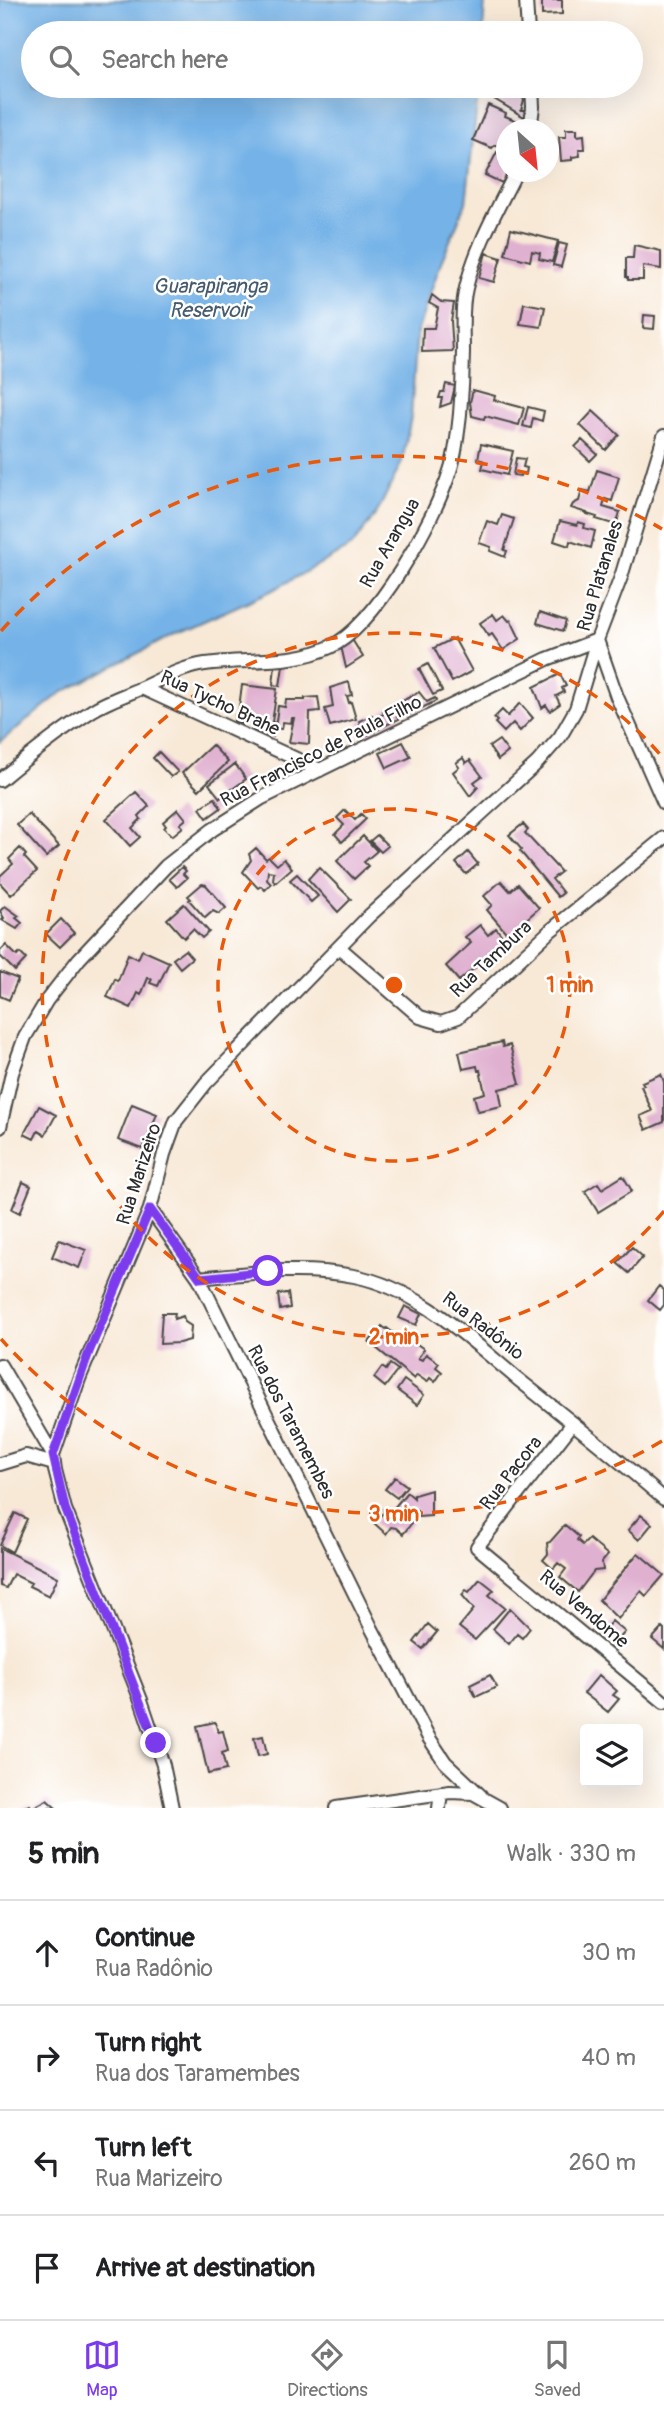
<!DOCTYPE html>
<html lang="en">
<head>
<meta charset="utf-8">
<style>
  :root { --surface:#fff; --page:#f2f2f2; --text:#202124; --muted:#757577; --line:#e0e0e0; --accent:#7c3aed }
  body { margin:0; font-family:Pangolin,sans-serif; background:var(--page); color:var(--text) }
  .controls { position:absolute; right:21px; bottom:21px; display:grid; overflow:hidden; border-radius:7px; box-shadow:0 7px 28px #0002 }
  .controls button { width:63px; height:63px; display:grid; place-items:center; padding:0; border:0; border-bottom:2px solid var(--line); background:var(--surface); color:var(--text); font:35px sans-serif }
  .compass { position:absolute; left:496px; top:119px; width:63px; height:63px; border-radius:50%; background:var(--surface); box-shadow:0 7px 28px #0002; rotate:153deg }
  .stop { position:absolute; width:21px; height:21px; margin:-16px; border:5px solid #7c3aed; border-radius:50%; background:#fff }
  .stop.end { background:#7c3aed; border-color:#fff; box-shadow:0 2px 7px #0008 }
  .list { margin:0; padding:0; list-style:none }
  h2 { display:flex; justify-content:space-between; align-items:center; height:91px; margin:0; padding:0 28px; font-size:30px }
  h2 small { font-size:23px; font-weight:400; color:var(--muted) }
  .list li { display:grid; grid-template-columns:46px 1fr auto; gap:21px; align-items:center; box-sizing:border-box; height:105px; padding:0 28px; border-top:2px solid var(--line) }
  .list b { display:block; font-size:26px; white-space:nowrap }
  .list p { margin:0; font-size:23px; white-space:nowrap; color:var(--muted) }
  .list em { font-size:23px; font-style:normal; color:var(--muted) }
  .icon { flex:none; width:38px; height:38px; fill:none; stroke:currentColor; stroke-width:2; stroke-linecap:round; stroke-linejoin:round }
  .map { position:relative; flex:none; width:664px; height:1808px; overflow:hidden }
  .search { position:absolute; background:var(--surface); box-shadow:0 7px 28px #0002; left:21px; right:21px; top:21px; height:77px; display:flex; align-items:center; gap:18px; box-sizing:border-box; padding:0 24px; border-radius:38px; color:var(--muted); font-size:26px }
  .sheet { height:511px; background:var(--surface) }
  nav { display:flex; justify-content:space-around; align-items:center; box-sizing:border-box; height:98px; border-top:2px solid var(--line); background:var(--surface); font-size:19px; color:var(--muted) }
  nav a { display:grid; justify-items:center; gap:4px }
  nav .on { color:var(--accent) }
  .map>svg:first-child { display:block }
  .water { fill:#74b2e7; stroke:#506e89; stroke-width:2 }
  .building { fill:#e0b0d0 }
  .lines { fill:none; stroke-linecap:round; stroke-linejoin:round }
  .street-casing { stroke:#4a4845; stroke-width:16 }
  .street { stroke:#fff; stroke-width:12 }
  .route { stroke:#7c3aed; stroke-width:9 }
  .ring { fill:none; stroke:#e8590c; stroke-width:3.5; stroke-dasharray:12 9 }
  .labels { text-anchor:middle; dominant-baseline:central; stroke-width:5; stroke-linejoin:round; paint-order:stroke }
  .street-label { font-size:19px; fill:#2b2b2b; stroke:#fff }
  .water-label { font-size:21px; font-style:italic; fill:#455a6d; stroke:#fff }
  .centre { fill:#e8590c; stroke:#fff; stroke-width:3.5 }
  .ring-label { font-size:21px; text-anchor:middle; font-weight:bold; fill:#e8590c; stroke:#fff; stroke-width:5; stroke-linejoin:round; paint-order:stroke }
</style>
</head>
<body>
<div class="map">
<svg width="664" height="1808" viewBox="0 0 664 1808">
  <rect width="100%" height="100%" fill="#fff"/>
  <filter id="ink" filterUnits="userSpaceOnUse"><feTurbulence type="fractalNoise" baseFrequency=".0143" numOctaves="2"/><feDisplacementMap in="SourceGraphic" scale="14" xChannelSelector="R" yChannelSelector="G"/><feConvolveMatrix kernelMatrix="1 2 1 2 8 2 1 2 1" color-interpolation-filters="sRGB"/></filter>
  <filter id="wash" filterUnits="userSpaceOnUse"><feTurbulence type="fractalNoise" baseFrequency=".00686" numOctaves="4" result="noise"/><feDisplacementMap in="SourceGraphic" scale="28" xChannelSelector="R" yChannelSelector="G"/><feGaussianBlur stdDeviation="1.57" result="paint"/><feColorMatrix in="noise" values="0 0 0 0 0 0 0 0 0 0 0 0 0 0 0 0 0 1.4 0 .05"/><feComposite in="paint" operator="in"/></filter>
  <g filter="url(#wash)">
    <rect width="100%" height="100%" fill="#f8e9d7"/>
    <!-- water -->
    <path class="water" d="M 0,0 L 485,0 L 483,33 L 33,33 L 33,86 L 479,86 L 466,203 L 441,262 L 417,332 L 411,417 L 402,462 L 378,511 L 352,546 L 271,591 L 175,634 L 61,693 L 0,742 Z"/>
    <g id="blocks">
      <!-- building -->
      <path class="building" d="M 542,0 L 562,0 L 562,14 L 542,15 Z
        M 501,86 L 526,86 L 521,95 L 524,100 L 521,110 L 527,110 L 526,118 L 494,99 Z
        M 488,105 L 506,113 L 505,116 L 517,121 L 516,130 L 506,130 L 505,149 L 495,145 L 492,148 L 473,140 Z
        M 566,129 L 577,129 L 577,136 L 584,135 L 585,149 L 579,149 L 580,156 L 572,157 L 572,160 L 561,161 L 559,137 L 566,137 Z
        M 497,152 L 506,156 L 508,172 L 502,183 L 485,175 Z
        M 511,229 L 558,241 L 552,262 L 539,259 L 540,253 L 532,251 L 530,261 L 505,254 Z
        M 559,243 L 567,245 L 561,267 L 553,265 Z
        M 634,245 L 661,251 L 661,269 L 643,266 L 643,280 L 628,280 L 628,277 L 626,277 L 626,258 L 633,258 Z
        M 486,253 L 501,258 L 494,282 L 479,278 Z
        M 432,295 L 441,302 L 454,303 L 451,321 L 453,351 L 422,352 L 423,328 L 434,328 L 438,308 L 429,303 Z
        M 524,303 L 545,307 L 541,327 L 520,324 Z
        M 644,315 L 655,316 L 654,329 L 643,328 Z
        M 446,384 L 455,386 L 451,403 L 440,407 L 442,398 L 439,398 L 441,392 L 444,392 Z
        M 473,390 L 495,396 L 494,400 L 524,408 L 519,425 L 485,416 L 484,419 L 472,416 L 470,402 Z
        M 528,407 L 544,411 L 542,421 L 533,418 L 531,428 L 523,426 Z
        M 593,411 L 619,435 L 606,450 L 580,425 Z
        M 582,440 L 597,454 L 590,461 L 575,447 Z
        M 481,444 L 513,451 L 507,475 L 482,469 L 484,461 L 478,459 Z
        M 516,458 L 525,459 L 523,467 L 527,468 L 526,474 L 521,473 L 520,476 L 513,475 Z
        M 597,470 L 619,477 L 612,501 L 605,499 L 603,507 L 620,512 L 616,525 L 596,519 L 597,517 L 587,514 L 587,513 L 571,508 L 573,504 L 579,501 L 582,490 L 590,492 Z
        M 502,515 L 514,519 L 504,550 L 507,551 L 505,557 L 490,551 L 491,547 L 479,543 L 487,521 L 498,525 Z
        M 560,521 L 577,525 L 578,522 L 585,524 L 584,528 L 595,531 L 591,548 L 570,541 L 569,546 L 554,541 Z
        M 540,612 L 566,621 L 563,631 L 537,623 Z
        M 493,614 L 497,620 L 504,615 L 509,621 L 511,620 L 520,639 L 503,650 L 492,634 L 489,636 L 480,623 Z
        M 351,638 L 363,657 L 346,668 L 341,646 Z
        M 454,638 L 472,671 L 452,682 L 434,648 Z
        M 428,664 L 442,691 L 433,695 L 419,669 Z
        M 275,666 L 283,666 L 280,686 L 273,685 Z
        M 560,674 L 566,686 L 562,688 L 564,692 L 556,696 L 560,704 L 550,711 L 546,705 L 542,708 L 534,687 Z
        M 349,682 L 352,695 L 347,696 L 349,703 L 351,702 L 356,719 L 330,726 L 325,709 L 333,707 L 330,688 Z
        M 242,685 L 277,689 L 272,722 L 275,723 L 273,737 L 254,730 L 255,723 L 241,721 L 241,724 L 234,721 L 235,715 L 238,715 Z
        M 419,692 L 427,702 L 435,698 L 436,701 L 410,714 L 408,710 L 405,711 L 397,717 L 399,719 L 384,726 L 379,716 L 384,714 L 383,711 Z
        M 318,697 L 320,711 L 310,712 L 309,744 L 289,742 L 294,718 L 292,718 L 291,723 L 283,722 L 282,729 L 275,728 L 278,706 L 285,707 L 286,700 L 305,700 L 305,698 Z
        M 520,703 L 533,718 L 520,731 L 513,723 L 504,732 L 495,723 L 497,721 L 494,718 L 502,710 L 508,716 Z
        M 372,715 L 379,729 L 363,737 L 359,721 Z
        M 499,740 L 508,752 L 498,760 L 489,747 Z
        M 403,742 L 411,757 L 387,768 L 380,753 Z
        M 212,745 L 228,762 L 199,790 L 182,773 Z
        M 159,752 L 178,772 L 171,777 L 153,758 Z
        M 463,758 L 466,763 L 470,760 L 482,776 L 474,782 L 478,787 L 470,796 L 453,772 L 459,767 L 456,763 Z
        M 235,764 L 246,779 L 220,798 L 209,784 Z
        M 136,792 L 149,806 L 139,816 L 141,819 L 132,828 L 140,837 L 130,846 L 106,819 Z
        M 215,798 L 221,808 L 207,818 L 200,808 Z
        M 178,809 L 186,819 L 180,824 L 183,827 L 172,836 L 164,828 L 166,826 L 163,822 Z
        M 345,810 L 355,820 L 361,814 L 366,819 L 342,842 L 335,834 L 344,825 L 337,818 Z
        M 29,814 L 59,846 L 46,857 L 17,825 Z
        M 523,824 L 528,830 L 525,833 L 561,872 L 552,879 L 563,893 L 558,897 L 520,851 L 522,850 L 509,835 Z
        M 377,835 L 388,846 L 381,852 L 370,841 Z
        M 363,836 L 377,851 L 364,862 L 368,866 L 354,879 L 337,861 Z
        M 20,848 L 26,855 L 24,857 L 37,871 L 11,895 L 0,883 L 0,876 L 13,864 L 9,859 Z
        M 256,848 L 266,859 L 269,857 L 277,865 L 284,859 L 292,868 L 275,883 L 273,880 L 274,872 L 268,871 L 267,880 L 271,884 L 265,890 L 261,886 L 258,888 L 243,872 L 251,860 L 249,854 Z
        M 468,852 L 478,864 L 466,874 L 456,863 Z
        M 182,867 L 186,871 L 183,874 L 187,878 L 177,887 L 169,879 Z
        M 319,867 L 351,899 L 338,912 L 308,879 Z
        M 297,874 L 318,896 L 311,902 L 290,880 Z
        M 501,881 L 510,891 L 518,884 L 539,908 L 513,931 L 515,933 L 510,937 L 487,910 L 492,905 L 484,896 Z
        M 202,884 L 206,885 L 226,908 L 219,914 L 213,911 L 205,918 L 189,900 L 191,899 L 188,896 Z
        M 184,904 L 209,932 L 202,938 L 193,929 L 184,938 L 167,919 Z
        M 5,906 L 19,916 L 16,918 L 22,923 L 17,929 L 2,920 L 4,918 L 0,911 Z
        M 61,919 L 74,933 L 60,947 L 46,934 Z
        M 480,925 L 488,935 L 496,928 L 506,941 L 459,981 L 446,966 L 471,943 L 465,937 Z
        M 6,945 L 17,956 L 20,953 L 26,959 L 15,971 L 0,956 L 0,951 Z
        M 142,950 L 169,962 L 158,986 L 150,983 L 152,979 L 148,978 L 141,995 L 138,993 L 131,1008 L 107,997 L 115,979 L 118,981 L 128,954 L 138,959 Z
        M 185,950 L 192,958 L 180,968 L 173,959 Z
        M 0,972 L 18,979 L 9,1000 L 0,996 Z
        M 502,1042 L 503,1047 L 510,1045 L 520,1084 L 499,1089 L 502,1106 L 478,1111 L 474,1096 L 485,1093 L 480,1070 L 478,1071 L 477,1066 L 463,1069 L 459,1052 Z
        M 661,1074 L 664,1082 L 664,1122 L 646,1130 L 640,1116 L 652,1111 L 641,1086 L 644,1085 L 642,1082 Z
        M 132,1104 L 157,1114 L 143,1149 L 118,1140 Z
        M 39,1106 L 56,1115 L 45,1135 L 38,1131 L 34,1139 L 24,1134 Z
        M 623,1176 L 632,1191 L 598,1212 L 585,1191 L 598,1183 L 602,1189 Z
        M 23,1182 L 31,1186 L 20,1213 L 12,1209 Z
        M 59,1240 L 86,1250 L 79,1268 L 52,1257 Z
        M 632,1247 L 643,1257 L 629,1273 L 617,1263 Z
        M 659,1286 L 664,1290 L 664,1305 L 660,1310 L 648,1300 Z
        M 288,1293 L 290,1308 L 280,1310 L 278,1294 Z
        M 405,1306 L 421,1314 L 416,1325 L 399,1318 Z
        M 162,1313 L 175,1313 L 174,1319 L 183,1316 L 185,1322 L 191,1326 L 190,1340 L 179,1343 L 160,1344 Z
        M 382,1326 L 386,1329 L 387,1328 L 407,1344 L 411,1340 L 424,1349 L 418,1358 L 422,1360 L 426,1354 L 439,1363 L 436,1367 L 442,1372 L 435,1382 L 430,1378 L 427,1382 L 417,1375 L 414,1379 L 369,1342 Z
        M 390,1364 L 398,1370 L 385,1387 L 374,1378 L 382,1367 L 386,1370 Z
        M 404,1380 L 424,1395 L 417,1405 L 397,1390 Z
        M 395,1477 L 407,1486 L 397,1498 L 385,1489 Z
        M 431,1490 L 431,1516 L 418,1517 L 417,1510 L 413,1508 L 407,1514 L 413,1519 L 411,1524 L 403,1534 L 396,1528 L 391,1527 L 386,1534 L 374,1523 L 384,1512 L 383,1509 L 394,1508 L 407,1492 L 414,1498 L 414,1495 Z
        M 15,1513 L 27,1519 L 12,1552 L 0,1545 Z
        M 641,1515 L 652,1524 L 639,1540 L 628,1530 Z
        M 565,1525 L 579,1537 L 577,1540 L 583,1545 L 589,1539 L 608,1555 L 602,1562 L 603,1570 L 594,1571 L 578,1592 L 560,1577 L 566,1569 L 558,1563 L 553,1569 L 543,1560 L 548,1554 L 547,1543 L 550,1542 Z
        M 0,1548 L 58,1577 L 49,1596 L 29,1586 L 31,1583 L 13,1574 L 6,1588 L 0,1586 Z
        M 638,1553 L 664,1575 L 646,1596 L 641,1591 L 618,1619 L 599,1600 Z
        M 480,1579 L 494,1590 L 489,1595 L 505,1608 L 475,1640 L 459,1627 L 474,1609 L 462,1595 L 466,1590 L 469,1592 Z
        M 510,1608 L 530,1628 L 522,1638 L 517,1634 L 509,1644 L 493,1629 Z
        M 612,1621 L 625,1632 L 616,1642 L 603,1631 Z
        M 428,1624 L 437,1632 L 423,1649 L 414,1642 Z
        M 662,1628 L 664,1630 L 664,1649 L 652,1639 Z
        M 490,1675 L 497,1687 L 476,1697 L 470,1685 Z
        M 599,1675 L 617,1691 L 613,1695 L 619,1699 L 608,1712 L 584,1693 Z
        M 215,1722 L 218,1732 L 223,1731 L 228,1751 L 222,1753 L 226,1770 L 208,1774 L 197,1726 Z
        M 263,1736 L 267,1754 L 258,1756 L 254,1738 Z
        M 47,1800 L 56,1808 L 21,1808 L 30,1805 L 32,1808 Z"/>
    </g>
  </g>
  <g filter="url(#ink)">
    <use href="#blocks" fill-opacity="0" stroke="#4a4845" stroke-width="2"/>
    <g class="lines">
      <!-- street casing -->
      <g class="street-casing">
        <path id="street" d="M 526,0 L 528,33
          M 530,130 L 533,107 L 532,86
          M 597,640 L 617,697 L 664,803
          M 142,688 L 320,770
          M 0,780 C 30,755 60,731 93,710 C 109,700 129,694 146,686 C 165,677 184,667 205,664 C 246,658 292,665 330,647 C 376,626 435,519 450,471 C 456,454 458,432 460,414 C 462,393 463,372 463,351 C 463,330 461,308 466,288 C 476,246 497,210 516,172
          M 340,948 L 420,1017 L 441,1023 L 458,1017 L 550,931 L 664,838
          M 0,1127 L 12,1073 L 25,1037 L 47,1000 L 79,959 L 166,866 L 212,830 L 262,798 L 547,659 L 597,640
          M 150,1209 L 199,1278 L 372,1629 L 429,1738 L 445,1762 L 481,1796
          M 199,1278 C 251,1273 302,1266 354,1276 C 420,1289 469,1339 519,1380 C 568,1419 617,1458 664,1499
          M 0,1365 L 53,1455
          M 573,1423 L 477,1547 L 664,1702
          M 0,1464 L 26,1456 L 54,1464
          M 172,1808 L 163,1765 L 141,1700 L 65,1509 L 55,1470 L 53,1455 L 79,1379 L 150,1209 L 164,1154 L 176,1121 L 206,1083 L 369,916 L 537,763 L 560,737 L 576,709 L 597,640 L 621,577 L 664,436
          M 336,1808 L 450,1792 L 473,1793 L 500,1808
          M 439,1808 L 441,1793"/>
      </g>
      <!-- street -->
      <use href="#street" class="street"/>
    </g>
  </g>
  <g class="lines" filter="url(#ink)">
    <!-- route -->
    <path class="route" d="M 156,1743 L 65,1508 L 53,1455 L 89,1352 L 150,1209 L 200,1278 L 268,1271"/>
  </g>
  <!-- distance rings -->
  <g class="ring">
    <circle cx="394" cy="985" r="176"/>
    <path d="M664 1211A352 352 0 1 1 664 759"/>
    <path d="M662 1441A529 529 0 0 1 1 1339M1 631A529 529 0 0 1 662 529"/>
  </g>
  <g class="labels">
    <!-- street labels -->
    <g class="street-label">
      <text transform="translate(390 543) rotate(-60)">Rua Arangua</text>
      <text transform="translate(600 576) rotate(-73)">Rua Platanales</text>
      <text transform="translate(220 703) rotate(25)">Rua Tycho Brahe</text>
      <text transform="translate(321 751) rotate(-27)">Rua Francisco de Paula Filho</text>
      <text transform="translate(491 959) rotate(-43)">Rua Tambura</text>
      <text transform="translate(139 1174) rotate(-72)">Rua Marizeiro</text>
      <text transform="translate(483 1326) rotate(38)">Rua Radônio</text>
      <text transform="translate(291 1422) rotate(63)">Rua dos Taramembes</text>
      <text transform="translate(511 1473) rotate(-52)">Rua Pacora</text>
      <text transform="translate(584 1609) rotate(40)">Rua Vendome</text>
    </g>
    <!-- water labels -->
    <g class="water-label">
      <text x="210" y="286">Guarapiranga<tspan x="210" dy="24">Reservoir</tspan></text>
    </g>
  </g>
  <circle cx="394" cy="985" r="10" class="centre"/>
  <g class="ring-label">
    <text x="570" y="992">1 min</text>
    <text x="394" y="1344">2 min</text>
    <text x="394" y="1521">3 min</text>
  </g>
</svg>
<div class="controls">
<button><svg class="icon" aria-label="layers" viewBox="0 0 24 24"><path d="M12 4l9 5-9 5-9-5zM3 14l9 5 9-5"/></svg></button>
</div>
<svg class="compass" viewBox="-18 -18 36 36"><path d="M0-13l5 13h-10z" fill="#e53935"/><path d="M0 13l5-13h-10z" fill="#757577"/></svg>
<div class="stop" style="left:268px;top:1271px"></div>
<div class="stop end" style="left:156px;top:1743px"></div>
<div class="search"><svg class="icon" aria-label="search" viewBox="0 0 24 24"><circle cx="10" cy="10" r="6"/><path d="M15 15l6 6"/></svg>Search here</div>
</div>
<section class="sheet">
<h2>5 min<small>Walk · 330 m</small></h2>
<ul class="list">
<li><svg class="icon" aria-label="ahead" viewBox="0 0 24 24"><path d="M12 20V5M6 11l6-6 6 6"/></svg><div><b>Continue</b><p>Rua Radônio</p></div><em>30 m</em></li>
<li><svg class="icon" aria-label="right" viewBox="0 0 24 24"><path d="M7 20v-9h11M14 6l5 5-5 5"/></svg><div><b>Turn right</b><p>Rua dos Taramembes</p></div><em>40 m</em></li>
<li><svg class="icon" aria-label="left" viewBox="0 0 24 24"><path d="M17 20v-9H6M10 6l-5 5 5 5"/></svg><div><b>Turn left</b><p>Rua Marizeiro</p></div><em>260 m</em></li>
<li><svg class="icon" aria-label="arrive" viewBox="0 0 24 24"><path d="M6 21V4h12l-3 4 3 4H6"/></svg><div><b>Arrive at destination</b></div></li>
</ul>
</section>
<nav>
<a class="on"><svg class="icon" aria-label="map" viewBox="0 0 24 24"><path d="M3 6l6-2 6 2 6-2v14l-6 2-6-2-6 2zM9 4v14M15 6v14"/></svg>Map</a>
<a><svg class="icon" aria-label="directions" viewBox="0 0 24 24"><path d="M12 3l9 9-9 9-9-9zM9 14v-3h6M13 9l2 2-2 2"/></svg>Directions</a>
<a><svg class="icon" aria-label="saved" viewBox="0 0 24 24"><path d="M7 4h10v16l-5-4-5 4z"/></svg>Saved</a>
</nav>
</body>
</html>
